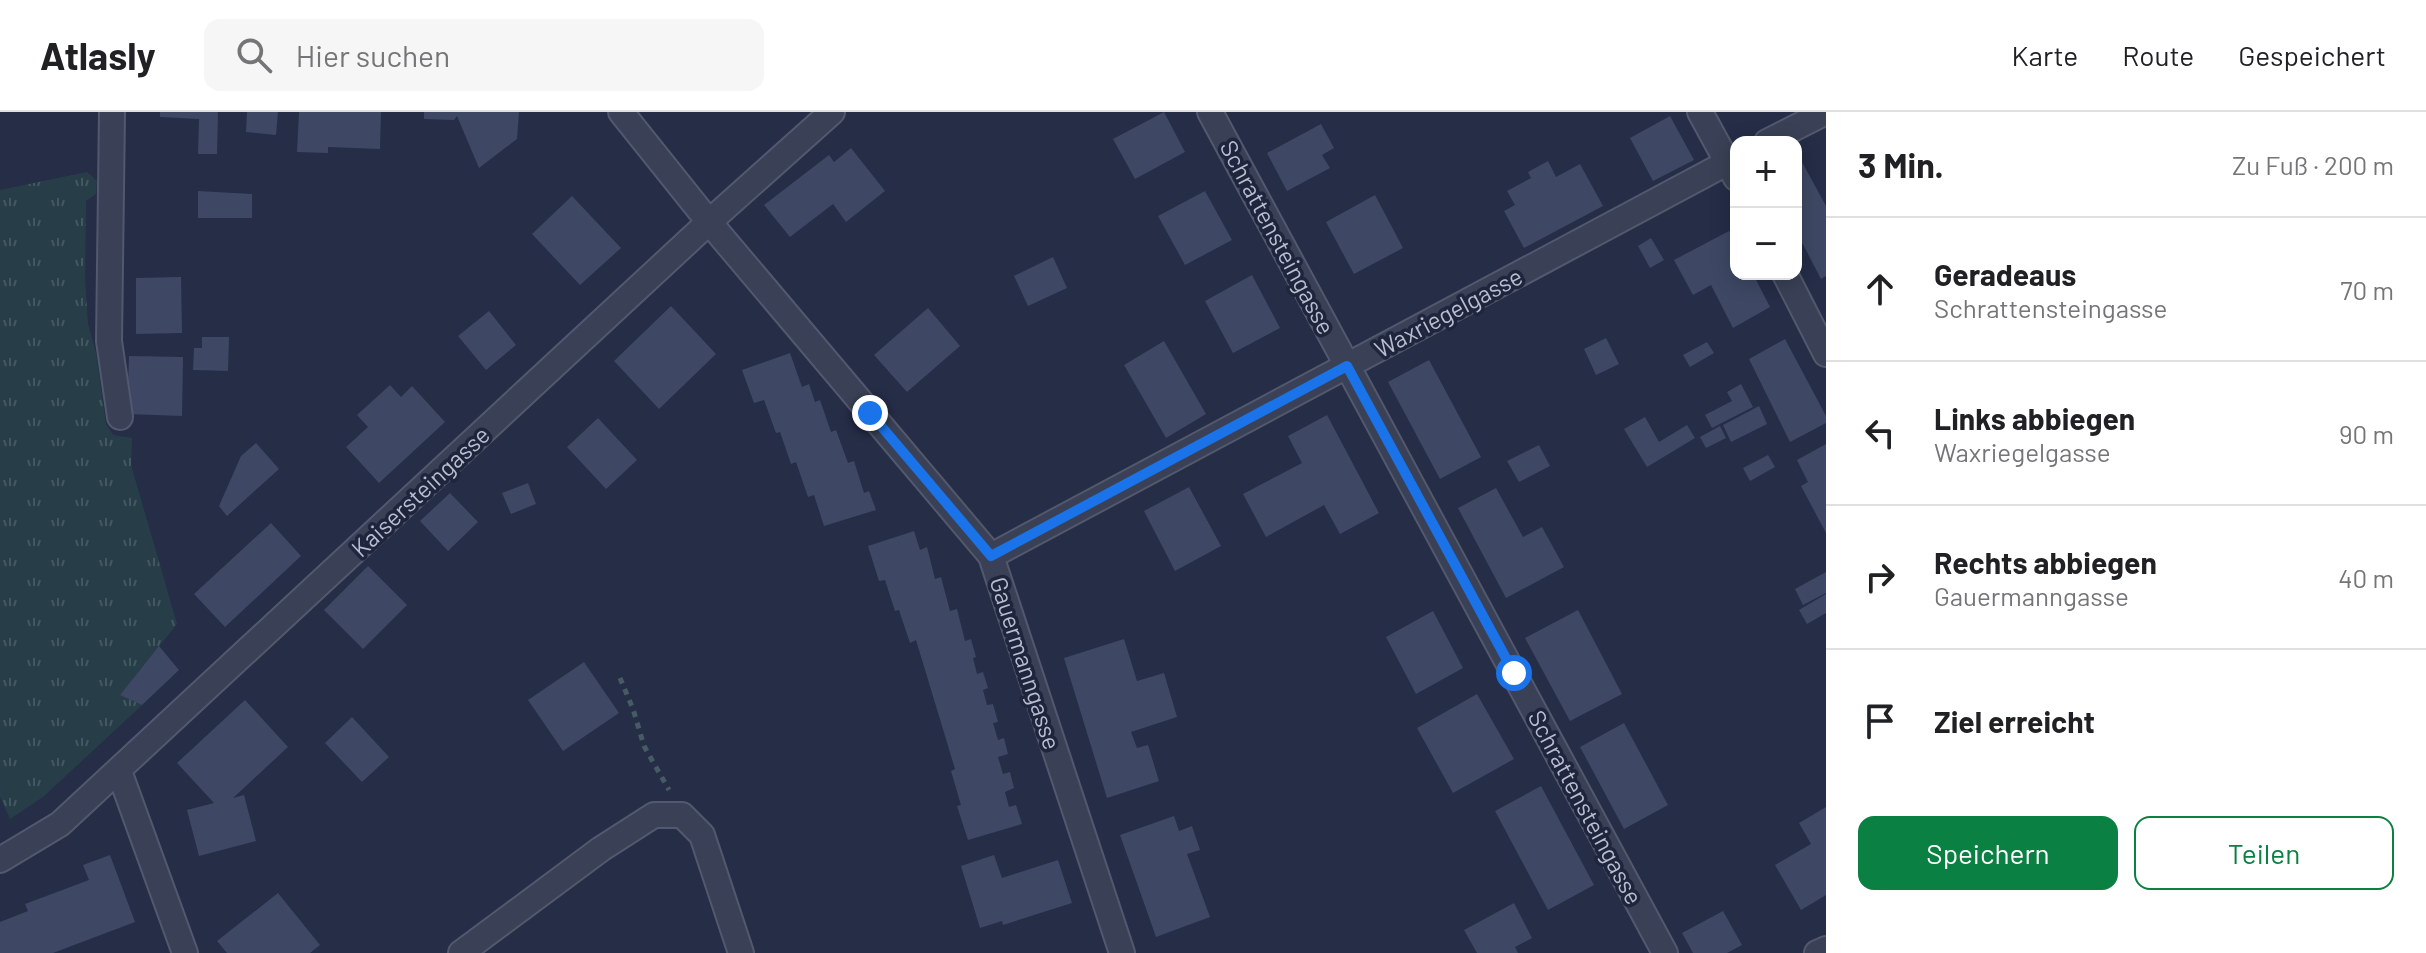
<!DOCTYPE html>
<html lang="de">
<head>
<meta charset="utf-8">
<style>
  :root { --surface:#fff; --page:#f6f6f6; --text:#202124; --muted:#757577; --line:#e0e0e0; --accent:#0b8043 }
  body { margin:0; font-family:Barlow,sans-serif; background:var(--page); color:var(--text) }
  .controls { position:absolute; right:24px; top:24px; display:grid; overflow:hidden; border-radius:16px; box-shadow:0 4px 20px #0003 }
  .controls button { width:72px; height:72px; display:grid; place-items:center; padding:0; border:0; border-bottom:2px solid var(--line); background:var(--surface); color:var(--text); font:40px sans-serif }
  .stop { position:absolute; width:24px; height:24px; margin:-18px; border:6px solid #1a73e8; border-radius:50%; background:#fff }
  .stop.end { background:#1a73e8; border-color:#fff; box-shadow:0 2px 8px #0008 }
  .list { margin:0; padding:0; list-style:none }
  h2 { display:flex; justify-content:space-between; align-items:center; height:104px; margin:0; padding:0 32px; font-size:34px }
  h2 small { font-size:26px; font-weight:400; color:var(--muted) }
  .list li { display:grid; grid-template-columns:52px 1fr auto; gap:24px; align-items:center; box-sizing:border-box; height:144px; padding:0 32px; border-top:2px solid var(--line) }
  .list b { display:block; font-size:30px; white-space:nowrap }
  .list p { margin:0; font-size:26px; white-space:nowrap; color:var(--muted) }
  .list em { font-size:26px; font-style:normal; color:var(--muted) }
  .actions { display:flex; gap:16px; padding:24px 32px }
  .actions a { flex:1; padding:18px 0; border:2px solid var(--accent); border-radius:16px; text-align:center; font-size:28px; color:var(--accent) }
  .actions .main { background:var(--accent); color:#fff }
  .icon { flex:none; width:44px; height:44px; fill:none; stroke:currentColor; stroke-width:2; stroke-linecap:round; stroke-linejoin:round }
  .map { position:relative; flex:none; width:1826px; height:841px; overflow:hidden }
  header { display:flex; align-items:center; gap:48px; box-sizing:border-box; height:112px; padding:0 40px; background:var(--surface); border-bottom:2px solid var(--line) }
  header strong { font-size:38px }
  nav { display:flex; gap:44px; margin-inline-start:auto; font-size:28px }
  .search { width:560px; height:72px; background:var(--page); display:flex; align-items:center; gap:20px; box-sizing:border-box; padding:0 28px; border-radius:16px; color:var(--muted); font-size:30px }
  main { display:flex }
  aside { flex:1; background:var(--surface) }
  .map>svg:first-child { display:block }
  .grass { fill:url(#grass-tufts) }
  .building { fill:#3e4864 }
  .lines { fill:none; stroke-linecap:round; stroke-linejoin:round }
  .minor-casing { stroke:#52586d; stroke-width:28 }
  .path { stroke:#465b63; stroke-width:5; stroke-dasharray:6 6; stroke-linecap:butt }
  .minor { stroke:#3a4156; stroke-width:24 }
  .route { stroke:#1a73e8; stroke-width:10 }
  .labels { text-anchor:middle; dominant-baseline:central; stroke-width:7; stroke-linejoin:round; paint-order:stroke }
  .street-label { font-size:24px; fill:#b8bdcf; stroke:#1e253c }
</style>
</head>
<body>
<header>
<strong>Atlasly</strong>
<div class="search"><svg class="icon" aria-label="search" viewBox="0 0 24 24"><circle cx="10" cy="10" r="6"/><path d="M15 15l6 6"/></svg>Hier suchen</div>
<nav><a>Karte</a><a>Route</a><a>Gespeichert</a></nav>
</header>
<main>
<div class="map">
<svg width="1826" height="841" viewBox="0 0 1826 841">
  <defs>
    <pattern id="grass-tufts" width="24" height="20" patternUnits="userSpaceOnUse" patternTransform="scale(2)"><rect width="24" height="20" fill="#273e48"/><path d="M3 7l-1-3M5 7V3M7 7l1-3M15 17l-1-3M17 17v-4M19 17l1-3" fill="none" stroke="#445861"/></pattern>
  </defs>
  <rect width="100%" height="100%" fill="#252d47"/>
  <!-- grass -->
  <path class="grass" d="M 87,60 L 97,69 L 96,82 L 86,89 L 85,167 L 88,212 L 96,241 L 106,312 L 113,323 L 132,326 L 131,353 L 177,512 L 120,583 L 142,593 L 43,685 L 10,707 L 0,685 L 0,78 Z"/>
  <!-- building -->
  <path class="building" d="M 160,0 L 218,0 L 217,42 L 198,42 L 199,7 L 160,5 Z
    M 247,0 L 278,0 L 276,23 L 246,20 Z
    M 299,0 L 381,0 L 380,37 L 328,35 L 328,41 L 297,40 Z
    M 424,0 L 519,0 L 517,27 L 479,56 L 457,4 L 454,8 L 424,7 Z
    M 1164,0 L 1185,40 L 1135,67 L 1113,27 Z
    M 1670,4 L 1694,48 L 1653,69 L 1630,26 Z
    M 1321,12 L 1334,36 L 1322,43 L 1330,56 L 1287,79 L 1267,41 Z
    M 851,36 L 885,79 L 846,110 L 833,92 L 790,125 L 764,93 L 829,43 L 834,50 Z
    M 1548,49 L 1556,65 L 1580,52 L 1603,94 L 1524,136 L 1504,99 L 1515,93 L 1507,79 L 1531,66 L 1528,60 Z
    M 1802,50 L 1826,94 L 1826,164 L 1821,167 L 1796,119 L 1796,53 Z
    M 198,79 L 252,82 L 252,106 L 198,106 Z
    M 1205,79 L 1232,128 L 1185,153 L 1158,104 Z
    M 1375,83 L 1403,136 L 1354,162 L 1326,110 Z
    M 572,84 L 621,136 L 580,173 L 532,122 Z
    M 1729,119 L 1736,131 L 1736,162 L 1753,162 L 1770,195 L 1733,216 L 1711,173 L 1693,183 L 1674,148 Z
    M 1651,126 L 1664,148 L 1650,156 L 1638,134 Z
    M 1053,145 L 1067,176 L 1028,194 L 1014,164 Z
    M 1252,163 L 1280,216 L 1233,241 L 1205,189 Z
    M 181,165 L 182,221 L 136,222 L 136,166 Z
    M 671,194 L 716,242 L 659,297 L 614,249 Z
    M 928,196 L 960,234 L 907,280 L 874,243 Z
    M 489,199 L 516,233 L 486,258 L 458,224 Z
    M 202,225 L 229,225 L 228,259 L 193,258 L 194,236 L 202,236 Z
    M 1606,226 L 1619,252 L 1596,263 L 1584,237 Z
    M 1785,227 L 1826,304 L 1826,311 L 1790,330 L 1749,247 Z
    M 1164,229 L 1206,302 L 1166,326 L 1124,253 Z
    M 1707,230 L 1714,241 L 1690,255 L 1683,243 Z
    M 790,241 L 802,275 L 809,272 L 815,290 L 820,288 L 831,320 L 836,318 L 848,351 L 854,349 L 864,381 L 869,379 L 876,398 L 824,414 L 814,383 L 808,385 L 796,350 L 791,352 L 780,320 L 776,321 L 764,288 L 754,291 L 742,258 Z
    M 129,244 L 183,245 L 182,304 L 127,302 Z
    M 1429,248 L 1481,345 L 1440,367 L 1388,270 Z
    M 1741,272 L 1753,295 L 1712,316 L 1705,303 L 1732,289 L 1727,280 Z
    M 390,273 L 401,285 L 412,274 L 445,310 L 379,371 L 346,335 L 368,315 L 357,303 Z
    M 1759,294 L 1767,312 L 1731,330 L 1723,313 Z
    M 1327,303 L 1379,401 L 1340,422 L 1324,393 L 1266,425 L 1243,382 L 1302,351 L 1288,324 Z
    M 1645,305 L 1659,330 L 1687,313 L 1695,326 L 1647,355 L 1624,317 Z
    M 598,306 L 637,348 L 606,377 L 567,335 Z
    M 1720,314 L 1726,326 L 1706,336 L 1700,325 Z
    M 256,331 L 279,357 L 227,404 L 219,394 L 241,344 Z
    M 1826,332 L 1826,421 L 1801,374 L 1808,370 L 1797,348 Z
    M 1539,333 L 1550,354 L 1519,370 L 1507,349 Z
    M 1768,343 L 1775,355 L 1750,369 L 1743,356 Z
    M 528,371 L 536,392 L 511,402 L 502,381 Z
    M 1189,375 L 1221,434 L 1175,459 L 1144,399 Z
    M 1496,376 L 1523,425 L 1542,415 L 1564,455 L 1506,486 L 1458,396 Z
    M 450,381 L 478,410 L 448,439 L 420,409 Z
    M 271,411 L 301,444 L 225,515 L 194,482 Z
    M 914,419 L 920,438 L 927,435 L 935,467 L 941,465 L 950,499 L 957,497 L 965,529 L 971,527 L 976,545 L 973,546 L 977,562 L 983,560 L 988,576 L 983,578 L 987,593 L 993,592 L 998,610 L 993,611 L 998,628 L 1004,626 L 1008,642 L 998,645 L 1003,662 L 1010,660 L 1014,676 L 1005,680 L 1009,695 L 1016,693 L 1022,712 L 968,728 L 957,694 L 961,693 L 951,659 L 955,657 L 916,528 L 910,531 L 899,498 L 895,499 L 885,468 L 879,469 L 868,434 Z
    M 368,454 L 407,493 L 363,537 L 324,498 Z
    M 1826,460 L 1826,481 L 1803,493 L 1795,477 Z
    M 1826,482 L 1826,501 L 1807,512 L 1799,498 Z
    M 1578,498 L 1622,582 L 1570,609 L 1525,526 Z
    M 1433,499 L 1463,556 L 1416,582 L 1386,525 Z
    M 1124,527 L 1137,569 L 1164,561 L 1177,605 L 1131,620 L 1137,636 L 1148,633 L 1159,669 L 1107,686 L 1064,546 Z
    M 159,534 L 179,558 L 142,593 L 120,583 Z
    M 584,550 L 619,601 L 563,639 L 528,588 Z
    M 1477,582 L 1514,647 L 1453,681 L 1417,616 Z
    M 245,588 L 288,635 L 233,686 L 244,683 L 256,729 L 199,744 L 187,698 L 214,691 L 177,651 Z
    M 352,605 L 389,645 L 362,670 L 325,631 Z
    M 1624,611 L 1668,693 L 1624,717 L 1580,635 Z
    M 1541,674 L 1594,773 L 1548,798 L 1495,699 Z
    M 1826,695 L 1826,783 L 1801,798 L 1775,753 L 1811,732 L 1799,711 Z
    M 1174,704 L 1179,719 L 1192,714 L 1200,738 L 1187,742 L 1210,805 L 1156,825 L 1120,723 Z
    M 110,743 L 135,810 L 53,841 L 0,841 L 0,810 L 28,799 L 25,792 L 89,768 L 83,753 Z
    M 994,743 L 1002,766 L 1058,748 L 1072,791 L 1003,813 L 1002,809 L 980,816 L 961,754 Z
    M 278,781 L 320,833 L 310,841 L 227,841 L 217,829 Z
    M 1514,791 L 1532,826 L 1515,835 L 1518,841 L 1477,841 L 1464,818 Z
    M 1723,799 L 1742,833 L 1727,841 L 1693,841 L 1682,821 Z"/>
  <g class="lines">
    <!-- minor casing -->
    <g class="minor-casing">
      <path id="minor" d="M 112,0 L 109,229 L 120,305
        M 621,0 L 709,110 L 991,444 L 1122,841
        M 1210,0 L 1665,841
        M 1700,0 L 1736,66
        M 1767,30 L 1826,0
        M 1785,162 L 1826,242
        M 991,444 L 1736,46
        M 119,659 L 185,841
        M 0,748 L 60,712 L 709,110 L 832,0
        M 461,841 L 601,737 L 654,703 L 682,703 L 702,723 L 741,841
        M 1817,841 L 1826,837"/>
    </g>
    <!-- path -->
    <path class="path" d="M 620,566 L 633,597 L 644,634 L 669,678"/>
    <!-- minor -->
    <use href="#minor" class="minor"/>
  </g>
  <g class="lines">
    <!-- route -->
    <path class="route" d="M 870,301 L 991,444 L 1347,254 L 1514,561"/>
  </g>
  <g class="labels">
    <!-- street labels -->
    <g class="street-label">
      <text transform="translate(1278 125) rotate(62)">Schrattensteingasse</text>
      <text transform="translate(1448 200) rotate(-28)">Waxriegelgasse</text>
      <text transform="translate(420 379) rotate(-43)">Kaisersteingasse</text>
      <text transform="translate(1026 551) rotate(72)">Gauermanngasse</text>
      <text transform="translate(1586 695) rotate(62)">Schrattensteingasse</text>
    </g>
  </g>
</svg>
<div class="controls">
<button>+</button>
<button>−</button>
</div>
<div class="stop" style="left:1514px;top:561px"></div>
<div class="stop end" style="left:870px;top:301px"></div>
</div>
<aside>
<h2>3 Min.<small>Zu Fuß · 200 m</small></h2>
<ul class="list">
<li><svg class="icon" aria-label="ahead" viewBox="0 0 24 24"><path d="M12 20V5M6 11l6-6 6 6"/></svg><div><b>Geradeaus</b><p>Schrattensteingasse</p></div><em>70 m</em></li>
<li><svg class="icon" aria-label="left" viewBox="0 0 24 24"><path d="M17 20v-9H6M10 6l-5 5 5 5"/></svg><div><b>Links abbiegen</b><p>Waxriegelgasse</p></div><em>90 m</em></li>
<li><svg class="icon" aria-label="right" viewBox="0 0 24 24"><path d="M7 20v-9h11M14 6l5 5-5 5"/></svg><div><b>Rechts abbiegen</b><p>Gauermanngasse</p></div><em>40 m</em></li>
<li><svg class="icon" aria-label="arrive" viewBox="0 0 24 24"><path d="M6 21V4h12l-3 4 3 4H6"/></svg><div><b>Ziel erreicht</b></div></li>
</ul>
<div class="actions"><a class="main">Speichern</a><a>Teilen</a></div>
</aside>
</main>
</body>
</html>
